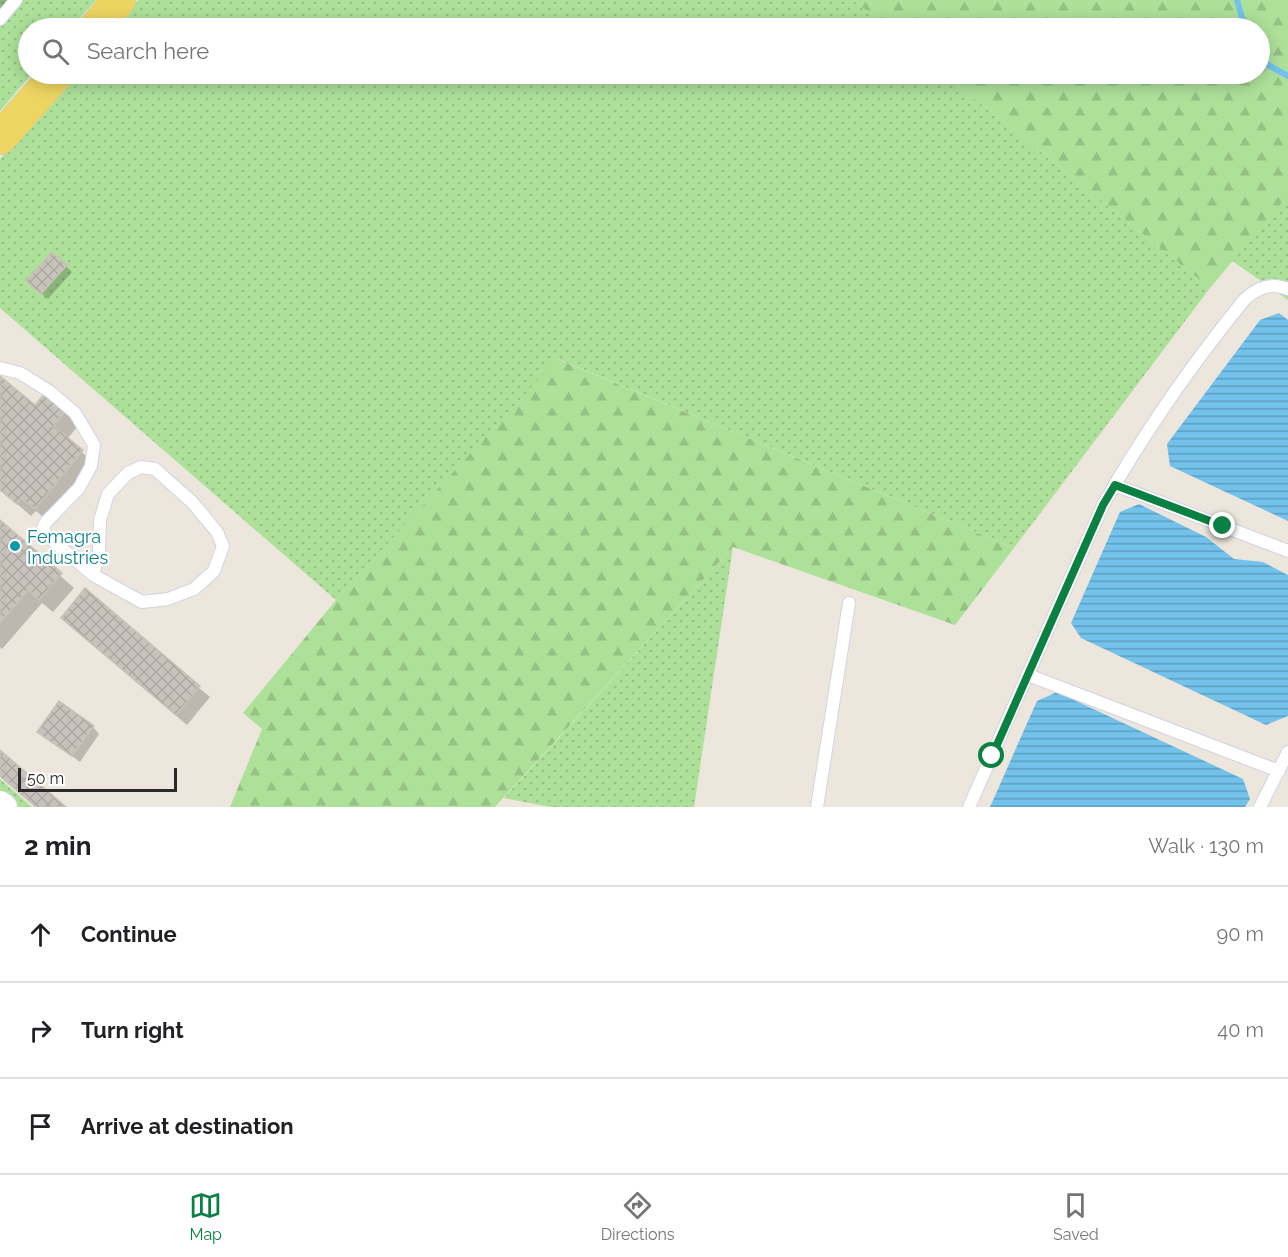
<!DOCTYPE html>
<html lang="en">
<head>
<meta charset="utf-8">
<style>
  :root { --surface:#fff; --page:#f6f6f6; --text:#202124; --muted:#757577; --line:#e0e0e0; --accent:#0b8043 }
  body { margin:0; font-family:Raleway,sans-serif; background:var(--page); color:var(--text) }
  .scale { position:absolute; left:18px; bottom:15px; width:159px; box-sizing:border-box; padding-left:6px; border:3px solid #2a2a2a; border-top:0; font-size:16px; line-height:21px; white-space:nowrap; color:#2a2a2a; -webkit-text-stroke:4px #fff; paint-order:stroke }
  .stop { position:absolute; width:18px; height:18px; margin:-14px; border:4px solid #0b8043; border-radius:50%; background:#fff }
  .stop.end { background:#0b8043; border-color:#fff; box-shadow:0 2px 6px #0008 }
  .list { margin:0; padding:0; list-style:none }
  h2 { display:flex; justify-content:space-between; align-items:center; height:78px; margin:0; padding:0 24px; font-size:26px }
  h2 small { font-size:20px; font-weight:400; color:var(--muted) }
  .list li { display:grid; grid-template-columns:39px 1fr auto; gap:18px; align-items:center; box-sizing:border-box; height:96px; padding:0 24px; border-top:2px solid var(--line) }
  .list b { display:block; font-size:22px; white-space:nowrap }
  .list em { font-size:20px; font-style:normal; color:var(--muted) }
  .icon { flex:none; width:33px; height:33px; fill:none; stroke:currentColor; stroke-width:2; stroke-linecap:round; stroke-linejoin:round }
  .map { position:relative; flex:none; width:1288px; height:807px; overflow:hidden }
  .search { position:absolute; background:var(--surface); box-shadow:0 3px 15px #0003; left:18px; right:18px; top:18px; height:66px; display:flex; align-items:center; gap:15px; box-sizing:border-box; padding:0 21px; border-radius:33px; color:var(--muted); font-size:22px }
  .sheet { height:366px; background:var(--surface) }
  nav { display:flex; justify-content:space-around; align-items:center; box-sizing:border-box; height:84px; border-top:2px solid var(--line); background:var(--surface); font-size:16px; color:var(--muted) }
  nav a { display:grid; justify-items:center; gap:3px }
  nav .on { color:var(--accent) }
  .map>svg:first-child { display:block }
  .grass { fill:url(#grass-dots) }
  .forest { fill:url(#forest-firs) }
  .water { fill:url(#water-rules) }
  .shadow { fill:#0003 }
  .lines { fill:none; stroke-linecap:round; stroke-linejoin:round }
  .stream { stroke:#72c2eb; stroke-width:6 }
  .building { fill:url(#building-cross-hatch); stroke:#c7c2b6; stroke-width:1.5 }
  .lane-casing { stroke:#d2d4e2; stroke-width:14 }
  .street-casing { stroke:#d2d4e2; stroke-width:27 }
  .primary-casing { stroke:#c8c8c8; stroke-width:34 }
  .lane { stroke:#fff; stroke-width:12 }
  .street { stroke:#fff; stroke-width:26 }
  .primary { stroke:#ecd561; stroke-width:33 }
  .route { stroke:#0b8043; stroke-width:8 }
  .culture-dot { fill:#0f9aa8; stroke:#fff; stroke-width:2 }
  .labels { text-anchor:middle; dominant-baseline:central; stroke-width:4.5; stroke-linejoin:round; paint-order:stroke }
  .culture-label { font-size:18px; fill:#0d838f; stroke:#fff; text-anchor:start }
</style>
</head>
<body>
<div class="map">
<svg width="1288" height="807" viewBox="0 0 1288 807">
  <defs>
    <pattern id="grass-dots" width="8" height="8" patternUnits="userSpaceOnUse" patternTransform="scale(1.5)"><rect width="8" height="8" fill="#ade19a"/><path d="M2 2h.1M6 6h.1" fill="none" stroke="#95c185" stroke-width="1.8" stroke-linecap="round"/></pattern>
    <pattern id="forest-firs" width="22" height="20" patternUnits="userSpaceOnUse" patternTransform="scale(1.5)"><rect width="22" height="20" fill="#ade19a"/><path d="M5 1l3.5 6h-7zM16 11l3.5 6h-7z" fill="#95c185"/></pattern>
    <pattern id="water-rules" width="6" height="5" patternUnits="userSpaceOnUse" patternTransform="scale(1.5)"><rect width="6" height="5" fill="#72c2eb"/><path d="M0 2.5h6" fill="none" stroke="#5e9ebf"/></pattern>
    <pattern id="building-cross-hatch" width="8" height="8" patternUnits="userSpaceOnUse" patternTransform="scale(1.5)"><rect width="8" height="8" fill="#c7c3bc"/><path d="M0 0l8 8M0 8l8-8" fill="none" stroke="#aba8a2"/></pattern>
  </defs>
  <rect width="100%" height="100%" fill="#ece6dc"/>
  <!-- grass -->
  <path class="grass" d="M 0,0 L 96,0 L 71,28 L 28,28 L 28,74 L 32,74 L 0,111 Z
    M 138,0 L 853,0 L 889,28 L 113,28 Z
    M 74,74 L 944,74 L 1210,288 L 1014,548 L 558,359 L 336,600 L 0,308 L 0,159 Z
    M 1288,194 L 1288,300 L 1231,260 Z
    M 733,547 L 694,807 L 550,807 L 504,798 Z
    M 0,779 L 32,807 L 0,807 Z"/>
  <!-- forest -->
  <path class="forest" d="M 853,0 L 1288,0 L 1288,195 L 1210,288 L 944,74 L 1260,74 L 1260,28 L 889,28 Z
    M 557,359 L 1014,548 L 955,625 L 733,547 L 495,807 L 230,807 L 262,729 L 243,713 L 336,600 Z"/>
  <!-- water -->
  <path class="water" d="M 1279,313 L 1288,320 L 1288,521 L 1170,466 L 1167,444 L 1260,320 Z
    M 1139,504 L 1206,537 L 1234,559 L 1263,562 L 1288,575 L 1288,716 L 1266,725 L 1081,638 L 1071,623 L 1120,512 Z
    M 1057,692 L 1243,779 L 1250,799 L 1245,807 L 990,807 L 1037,701 Z"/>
  <!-- shadow -->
  <path class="shadow" d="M 0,0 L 13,0 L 0,15 Z
    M 66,266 L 72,272 L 48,299 L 28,281 Z
    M 0,378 L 35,407 L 65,412 L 79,425 L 67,439 L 96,465 L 49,522 L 36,511 L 31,516 L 0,489 Z
    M 0,522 L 74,588 L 53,612 L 42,603 L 2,649 L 0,647 Z
    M 85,591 L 210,697 L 187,725 L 73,628 Z
    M 93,727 L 99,734 L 80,762 L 39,731 Z"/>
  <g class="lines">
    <!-- stream -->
    <path class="stream" d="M 1237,0 L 1245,28
      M 1260,54 L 1268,65 L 1288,76"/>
  </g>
  <!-- building -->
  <path class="building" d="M 52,252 L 67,265 L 41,294 L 26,281 Z
    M 0,376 L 35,405 L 45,393 L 66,410 L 54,426 L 83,450 L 35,509 L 21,498 L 17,504 L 0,490 Z
    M 0,520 L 62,573 L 39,600 L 28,590 L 0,623 Z
    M 85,588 L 200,686 L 176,715 L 61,618 Z
    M 59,701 L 94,726 L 72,756 L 37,732 Z
    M 0,750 L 66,807 L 36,807 L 0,776 Z"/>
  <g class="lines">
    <!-- lane casing -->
    <g class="lane-casing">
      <path id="lane" d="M 0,19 L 16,0
        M 0,368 L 20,373 L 49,391 L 75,413 L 94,445 L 91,466 L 79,488 L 46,522 L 43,528 L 46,535 L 93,575 L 142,602 L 168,599 L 194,589 L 214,571 L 223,546 L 217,532 L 193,503 L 155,469 L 141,467 L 128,473 L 108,494 L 100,520 L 99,552 L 93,575
        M 1115,485 L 1288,551
        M 1028,675 L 1279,771
        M 817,807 L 849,603
        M 969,807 L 1103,505 C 1144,433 1192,364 1244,300 C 1256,288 1271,282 1288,289
        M 1260,807 L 1288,752"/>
    </g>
    <!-- street casing -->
    <g class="street-casing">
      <path id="street" d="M 0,804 L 4,807"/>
    </g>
    <!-- primary casing -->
    <g class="primary-casing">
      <path id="primary" d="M 95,28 L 119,0
        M 0,138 L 57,74"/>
    </g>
    <!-- lane -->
    <use href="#lane" class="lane"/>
    <!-- street -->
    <use href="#street" class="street"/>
    <!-- primary -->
    <use href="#primary" class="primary"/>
  </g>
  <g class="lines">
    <!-- route -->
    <path class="route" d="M 992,756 L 1103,505 L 1115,485 L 1223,526"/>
  </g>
  <!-- markers -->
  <circle class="culture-dot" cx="15" cy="546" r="6"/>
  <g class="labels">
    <!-- culture labels -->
    <g class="culture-label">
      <text x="27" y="536">Femagra<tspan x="27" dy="21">Industries</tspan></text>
    </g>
  </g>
</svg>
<div class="scale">50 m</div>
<div class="stop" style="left:992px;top:756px"></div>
<div class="stop end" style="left:1223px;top:526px"></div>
<div class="search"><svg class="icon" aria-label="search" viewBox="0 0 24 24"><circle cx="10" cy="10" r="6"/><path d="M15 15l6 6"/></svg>Search here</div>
</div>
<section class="sheet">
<h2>2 min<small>Walk · 130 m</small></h2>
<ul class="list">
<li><svg class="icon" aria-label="ahead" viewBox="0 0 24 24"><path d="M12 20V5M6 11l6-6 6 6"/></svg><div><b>Continue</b></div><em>90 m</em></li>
<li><svg class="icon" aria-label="right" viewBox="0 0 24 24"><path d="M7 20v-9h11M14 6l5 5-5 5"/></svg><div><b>Turn right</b></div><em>40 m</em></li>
<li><svg class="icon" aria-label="arrive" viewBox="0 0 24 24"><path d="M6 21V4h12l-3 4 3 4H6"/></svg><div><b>Arrive at destination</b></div></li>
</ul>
</section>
<nav>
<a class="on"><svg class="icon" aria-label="map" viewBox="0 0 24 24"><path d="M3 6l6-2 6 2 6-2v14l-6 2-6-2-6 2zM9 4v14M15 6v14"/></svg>Map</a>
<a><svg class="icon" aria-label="directions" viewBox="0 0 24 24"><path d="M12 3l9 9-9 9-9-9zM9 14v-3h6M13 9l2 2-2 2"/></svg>Directions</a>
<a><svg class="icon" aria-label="saved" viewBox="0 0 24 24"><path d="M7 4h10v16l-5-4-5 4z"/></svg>Saved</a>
</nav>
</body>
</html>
